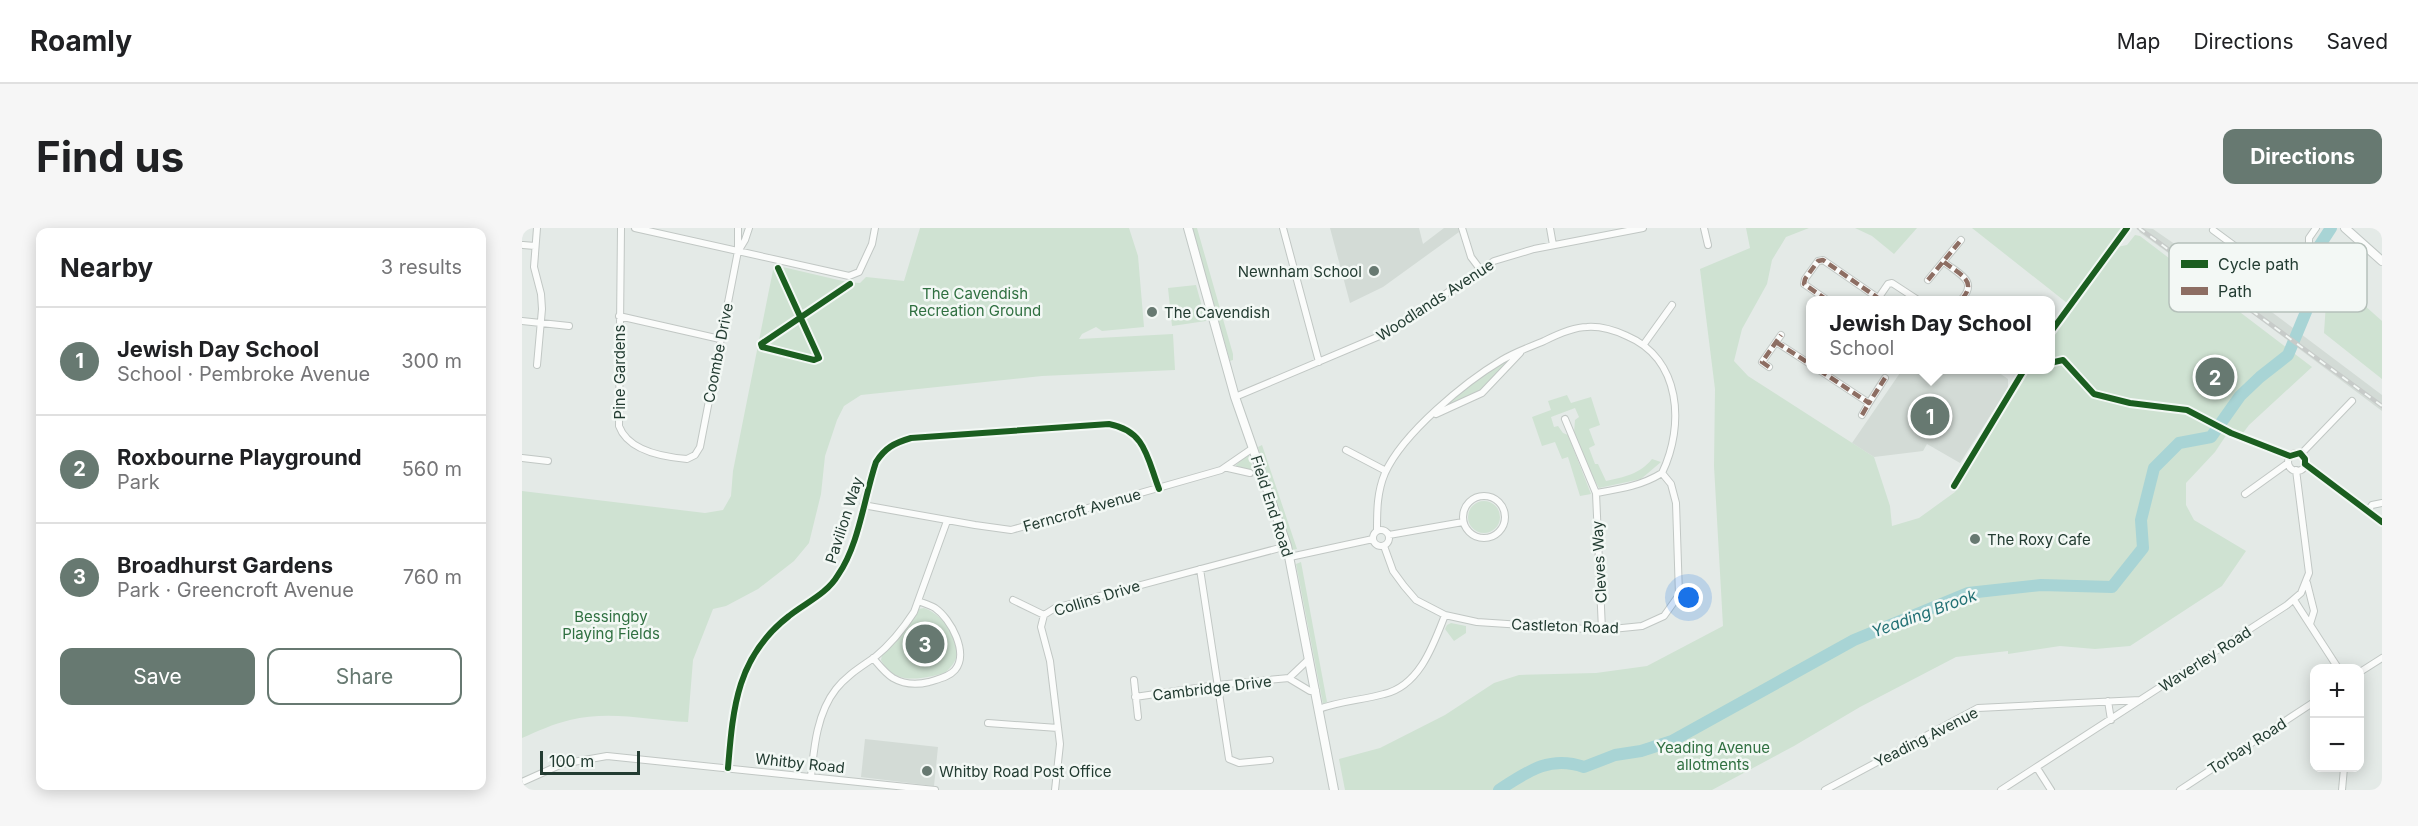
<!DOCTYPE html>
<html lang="en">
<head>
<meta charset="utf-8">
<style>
  :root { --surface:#fff; --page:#f6f6f6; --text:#202124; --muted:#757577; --line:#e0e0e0; --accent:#677971 }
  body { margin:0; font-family:Inter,sans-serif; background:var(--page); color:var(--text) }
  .controls { position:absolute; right:18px; bottom:18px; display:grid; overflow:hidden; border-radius:12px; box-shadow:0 3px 15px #0003 }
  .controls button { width:54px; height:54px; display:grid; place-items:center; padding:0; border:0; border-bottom:2px solid var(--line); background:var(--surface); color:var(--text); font:30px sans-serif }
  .scale { position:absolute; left:18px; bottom:15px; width:100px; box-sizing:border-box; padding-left:6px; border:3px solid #233c32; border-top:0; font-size:16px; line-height:21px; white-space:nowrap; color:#233c32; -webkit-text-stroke:4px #f3f8f5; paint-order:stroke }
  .you { position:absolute; left:1167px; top:370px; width:21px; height:21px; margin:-15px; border:4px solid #fff; border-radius:50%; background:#1a73e8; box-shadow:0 0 0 9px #1a73e833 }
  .badge { display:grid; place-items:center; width:39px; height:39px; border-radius:50%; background:var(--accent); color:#fff; font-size:20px; font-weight:700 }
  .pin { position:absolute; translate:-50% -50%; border:3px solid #fff; box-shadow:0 2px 6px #0006 }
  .popup { position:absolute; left:1284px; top:68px; width:249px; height:78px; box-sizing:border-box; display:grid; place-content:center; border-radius:12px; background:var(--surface); filter:drop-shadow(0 2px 4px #0005); font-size:20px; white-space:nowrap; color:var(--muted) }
  .popup b { font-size:22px; color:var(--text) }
  .popup::after { content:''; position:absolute; left:50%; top:100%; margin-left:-12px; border:12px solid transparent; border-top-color:var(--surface) }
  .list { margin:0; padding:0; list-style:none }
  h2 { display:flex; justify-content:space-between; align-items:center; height:78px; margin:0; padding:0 24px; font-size:26px }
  h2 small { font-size:20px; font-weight:400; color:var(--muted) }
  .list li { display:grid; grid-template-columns:39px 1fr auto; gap:18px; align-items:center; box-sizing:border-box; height:108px; padding:0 24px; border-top:2px solid var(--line) }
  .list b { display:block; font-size:22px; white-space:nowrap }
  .list p { margin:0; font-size:20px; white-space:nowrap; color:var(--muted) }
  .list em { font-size:20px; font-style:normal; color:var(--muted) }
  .actions { display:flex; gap:12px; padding:18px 24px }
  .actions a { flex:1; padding:14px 0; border:2px solid var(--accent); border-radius:12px; text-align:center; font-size:21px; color:var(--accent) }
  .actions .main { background:var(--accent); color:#fff }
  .map { position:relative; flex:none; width:1860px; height:562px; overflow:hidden; border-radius:12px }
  header { display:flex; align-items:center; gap:36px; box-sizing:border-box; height:84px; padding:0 30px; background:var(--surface); border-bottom:2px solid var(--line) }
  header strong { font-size:28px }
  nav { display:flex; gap:33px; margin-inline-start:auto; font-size:21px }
  .intro { display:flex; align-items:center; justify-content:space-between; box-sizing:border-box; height:144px; padding:0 36px }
  h1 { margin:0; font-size:42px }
  .button { padding:15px 27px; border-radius:12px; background:var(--accent); color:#fff; font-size:21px; font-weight:700 }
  main { display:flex; gap:36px; padding:0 36px }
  aside { flex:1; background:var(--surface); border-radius:12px; box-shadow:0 3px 15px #0003 }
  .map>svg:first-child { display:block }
  .built { fill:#d3dbd6 }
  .green { fill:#cfe2d2 }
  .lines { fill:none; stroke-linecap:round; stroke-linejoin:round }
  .river { stroke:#a8d4d5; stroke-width:12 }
  .street-tunnel { stroke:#bdc7c3; stroke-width:6; stroke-dasharray:6 3; stroke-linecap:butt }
  .street-casing { stroke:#c1c7c4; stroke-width:8 }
  .secondary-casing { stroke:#c0c7c4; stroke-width:10 }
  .street { stroke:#fbfcfb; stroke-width:6 }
  .secondary { stroke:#fbfcfb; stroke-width:8 }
  .rail-casing { stroke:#c7cbc9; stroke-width:4.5 }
  .rail { stroke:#f3f8f5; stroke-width:2; stroke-dasharray:7; stroke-linecap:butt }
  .quiet { stroke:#8d6e63; stroke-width:4.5; stroke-dasharray:9 4.5; stroke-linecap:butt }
  .cycleway-casing { stroke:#f3f8f5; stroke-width:10 }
  .cycleway { stroke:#1b5e20; stroke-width:6 }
  .poi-dot { fill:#677971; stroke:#f3f8f5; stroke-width:2 }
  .labels { text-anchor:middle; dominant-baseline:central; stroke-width:5; stroke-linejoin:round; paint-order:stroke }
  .poi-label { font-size:15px; fill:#233c32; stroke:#f3f8f5; text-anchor:start }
  .park-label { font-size:15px; fill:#307041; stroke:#f3f8f5 }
  .street-label { font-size:15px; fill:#233c32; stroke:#f3f8f5 }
  .water-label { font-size:16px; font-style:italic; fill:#217074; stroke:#f3f8f5 }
  .key { fill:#f3f8f5; stroke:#b5c0ba; stroke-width:1.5 }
  .key-label { font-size:16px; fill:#233c32 }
</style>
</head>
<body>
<header>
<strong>Roamly</strong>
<nav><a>Map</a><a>Directions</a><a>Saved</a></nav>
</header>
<div class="intro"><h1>Find us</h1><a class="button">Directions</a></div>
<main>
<aside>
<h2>Nearby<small>3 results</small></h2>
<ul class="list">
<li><span class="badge">1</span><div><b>Jewish Day School</b><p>School · Pembroke Avenue</p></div><em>300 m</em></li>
<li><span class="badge">2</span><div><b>Roxbourne Playground</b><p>Park</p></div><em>560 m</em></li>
<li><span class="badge">3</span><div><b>Broadhurst Gardens</b><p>Park · Greencroft Avenue</p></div><em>760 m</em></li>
</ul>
<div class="actions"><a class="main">Save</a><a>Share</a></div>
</aside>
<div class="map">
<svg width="1860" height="562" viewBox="0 0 1860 562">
  <rect width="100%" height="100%" fill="#e4eae7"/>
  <!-- built -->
  <path class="built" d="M 808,0 L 897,0 L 901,16 L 922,0 L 936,0 L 937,4 L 861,59 L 828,75 Z
    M 1620,0 L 1631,1 L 1735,73 L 1860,167 L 1860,183 L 1708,69 L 1617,4 Z
    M 1380,142 L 1473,142 L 1486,151 L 1486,160 L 1438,235 L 1405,216 L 1401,223 L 1352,229 L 1330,215 Z
    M 343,511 L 416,519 L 412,558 L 339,549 Z"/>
  <!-- green -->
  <path class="green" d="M 398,0 L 607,0 L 616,28 L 622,99 L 580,103 L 574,99 L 560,106 L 557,111 L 651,106 L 653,142 L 520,148 L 339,167 L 322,178 L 315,192 L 303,228 L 299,266 L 287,315 L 272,333 L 236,361 L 204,378 L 191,381 L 171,432 L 166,494 C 127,492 87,482 48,492 C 31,496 16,503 0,510 L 0,263 L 183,285 L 201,282 L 209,268 L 211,243 L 252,37 L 325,54 L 338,55 L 344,49 L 382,53 Z
    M 670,0 L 675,0 L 711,126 L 711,132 L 708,133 Z
    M 1224,0 L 1287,0 L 1264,9 L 1250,32 L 1245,56 L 1220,101 L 1212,133 L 1226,148 L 1352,229 L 1368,278 L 1370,298 L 1397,290 L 1433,264 L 1508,142 L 1528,142 L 1528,113 L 1595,19 L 1605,17 L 1613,7 L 1618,8 L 1790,139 L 1727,197 L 1718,209 L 1705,206 L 1693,224 L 1664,255 L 1664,277 L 1672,292 L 1724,323 L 1700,358 L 1608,418 L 1573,421 L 1538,418 L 1486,426 L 1486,423 L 1434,429 L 1338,479 L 1272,518 L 1190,562 L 823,562 L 817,531 L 858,520 L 923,487 L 972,455 L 997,447 L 1074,445 L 1125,438 L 1201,398 L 1192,238 L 1193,161 L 1178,41 L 1228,20 Z
    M 1333,0 L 1395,0 L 1372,26 L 1350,8 Z
    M 1450,0 L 1601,0 L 1545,75 Z
    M 1806,45 L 1860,93 L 1860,151 L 1802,105 Z
    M 674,57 L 684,93 L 650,98 L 646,60 Z
    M 988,131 L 961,162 L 927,177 L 928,173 L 977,136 Z
    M 1045,167 L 1049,175 L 1069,169 L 1078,197 L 1067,201 L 1073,217 L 1067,220 L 1073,236 L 1076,236 L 1084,253 C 1102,249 1118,246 1130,231 L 1139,234 L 1119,251 L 1077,260 L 1069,246 L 1052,205 L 1053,192 L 1057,189 L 1053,180 L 1029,189 L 1032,199 L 1036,198 L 1041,205 L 1046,207 L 1069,266 L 1058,268 L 1046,229 L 1040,231 L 1033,214 L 1020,218 L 1010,189 L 1029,182 L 1026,173 Z
    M 740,217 L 775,321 L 770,322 L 736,219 Z
    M 726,226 L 732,243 L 715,239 L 714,237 Z
    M946 289a16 16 0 1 1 32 0a16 16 0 1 1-32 0Z
    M 779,334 L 805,474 L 801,476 L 774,336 Z
    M 402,380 C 419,386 434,405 435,425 C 435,433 428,440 423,445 C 399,451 373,458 359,432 L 360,427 L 386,400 L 396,381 Z
    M 929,395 L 944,398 L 944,405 L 932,413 L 923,401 L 925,397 Z"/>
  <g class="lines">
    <!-- river -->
    <path class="river" d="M 977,562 C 1006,543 1028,527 1062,539 L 1093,527 L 1119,523 L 1150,513 L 1332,412 L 1446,365 L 1519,357 L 1590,359 L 1621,320 L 1619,292 L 1632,240 L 1657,215 L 1689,209 L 1718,168 L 1738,149 L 1766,127 L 1791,67 L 1781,43 L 1809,0"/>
    <!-- street-tunnel -->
    <path class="street-tunnel" d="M 1714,19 L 1727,27"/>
    <!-- street casing -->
    <g class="street-casing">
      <path id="street" d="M 99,0 L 97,198 C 106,223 141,229 165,231 L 173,227 L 178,219 L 216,23 L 216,0
        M 113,0 L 327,48 L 337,44 L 350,16 L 353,0
        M 761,0 L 797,134
        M 940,0 L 949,29 L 958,41
        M 1028,0 L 1031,17
        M 1182,0 L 1186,17
        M 1691,2 L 1714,19
        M 1,17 L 13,18
        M 217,22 L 223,12 L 227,0
        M 1727,27 L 1759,49 L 1766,49 L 1787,20 L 1787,10 L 1794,0
        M 1422,34 C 1437,46 1457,53 1439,72
        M 1406,52 L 1439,12
        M 1305,72 L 1282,56 L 1283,51 L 1296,33 L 1301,32 L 1356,70
        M 1355,72 L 1366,56 L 1370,55 L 1396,72
        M 97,88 L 198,111
        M 0,93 L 47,98
        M 1528,105 L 1605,0
        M 1254,114 L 1288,136
        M 1122,116 L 1150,77
        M 15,137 L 20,81 L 19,66 L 12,39 L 15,0
        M 1247,139 L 1240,134 L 1259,107
        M 1297,142 L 1347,175 L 1363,150
        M 713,169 L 867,104 L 972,33 L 1012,21 L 1121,0
        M 914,186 L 960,165 L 998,125
        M 1340,187 L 1347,175
        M 1043,191 L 1074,265 C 1098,261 1119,258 1140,245
        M 824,222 L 864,243
        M1766 234a9 9 0 1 1 18 0a9 9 0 1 1-18 0Z
        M 1779,226 L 1830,173
        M 0,230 L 26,233
        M 1783,236 L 1860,294
        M 706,240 L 728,245
        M 1432,258 L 1502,142
        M 1074,265 L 1080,402
        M 1723,266 L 1766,235
        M941 289a21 21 0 1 1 42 0a21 21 0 1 1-42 0Z
        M 341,277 L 453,297 L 489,302 L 699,242 L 731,220
        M 1846,283 L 1850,277 L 1860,275
        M851 310a8 8 0 1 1 16 0a8 8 0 1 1-16 0Z
        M 855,303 C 855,282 855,264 863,245 C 881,205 943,154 980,132 C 993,124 1008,119 1022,113 C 1034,107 1051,99 1065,99 C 1079,98 1092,102 1105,108 C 1159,131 1163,197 1140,245
        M 867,307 L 941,294
        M 862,318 L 871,343 L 882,358 L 894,372 L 923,387 L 955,394 L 1080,402 L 1120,398 L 1142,388 L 1157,367 L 1154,275 L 1149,256 L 1140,245
        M 768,329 L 851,311
        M 678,341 L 707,531 L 717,535 L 748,532
        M 1785,355 L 1792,383 L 1788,396
        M 491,372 L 522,387
        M 1772,372 L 1816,440
        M 351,430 C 357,437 363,445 371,450 C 383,457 395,457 407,454 C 416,451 427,449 433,442 C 447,425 429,391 413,380 C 408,377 401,375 396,373
        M 1838,444 L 1860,430
        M 768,451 L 788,463 L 794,463
        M 612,452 L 616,489
        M 613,469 L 695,457 L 767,450 L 787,431
        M 1586,473 L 1589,492
        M 797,481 C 818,473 841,472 862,466 C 897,458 911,418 923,387
        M 466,495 L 536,500
        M 206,540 C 211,479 215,428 267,388 C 283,375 305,366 316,347 C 337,317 342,270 354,234 C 363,220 372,215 389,210 L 587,196 C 624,203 625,230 637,261
        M 1515,540 L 1529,562
        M 289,549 C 292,519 295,485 314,461 C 325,447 339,439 353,429 C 369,416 381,401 392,384 L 425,293
        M 0,554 L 40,536 L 85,528 L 413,562
        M 533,562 L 538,516 L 528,433 L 519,399 L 522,387 L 533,380 L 765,318
        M 1303,562 L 1456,480 L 1618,472
        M 1479,562 L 1765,377 L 1779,365 L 1787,345 L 1774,242
        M 1658,562 L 1792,474
        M 1820,562 L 1822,540"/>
    </g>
    <!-- secondary casing -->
    <g class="secondary-casing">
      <path id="secondary" d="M 666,0 L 713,169 L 765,318 L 812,562
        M 1823,0 L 1860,33"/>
    </g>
    <!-- street -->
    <use href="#street" class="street"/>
    <!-- secondary -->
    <use href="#secondary" class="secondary"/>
    <!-- rail casing -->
    <g class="rail-casing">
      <path id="rail" d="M 1617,0 L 1860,178"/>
    </g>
    <!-- rail -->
    <use href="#rail" class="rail"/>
    <!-- quiet -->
    <path class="quiet" d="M 1422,34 C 1437,46 1457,53 1439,72
      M 1406,52 L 1439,12
      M 1305,72 L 1282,56 L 1283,51 L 1296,33 L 1301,32 L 1356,70
      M 1254,114 L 1288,136
      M 1247,139 L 1240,134 L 1259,107
      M 1297,142 L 1347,175 L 1363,150
      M 1340,187 L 1347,175"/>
    <!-- cycleway casing -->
    <g class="cycleway-casing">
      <path id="cycleway" d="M 256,40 L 297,130 L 292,132 L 240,119 L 239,116 L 328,56
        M 1528,105 L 1605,0
        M 1528,135 L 1541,132 L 1572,166 L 1608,175 L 1665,182 L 1709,205 L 1768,228 L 1778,225 L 1783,231 L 1783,236
        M 1783,236 L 1860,294
        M 1432,258 L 1502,142
        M 206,540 C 211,479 215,428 267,388 C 283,375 305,366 316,347 C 337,317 342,270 354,234 C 363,220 372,215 389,210 L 587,196 C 624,203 625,230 637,261"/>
    </g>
    <!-- cycleway -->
    <use href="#cycleway" class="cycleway"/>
  </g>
  <!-- markers -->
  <g class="poi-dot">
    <circle cx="852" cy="43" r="6"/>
    <circle cx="630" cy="84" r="6"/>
    <circle cx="1453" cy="311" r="6"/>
    <circle cx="405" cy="543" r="6"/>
  </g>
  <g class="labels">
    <!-- poi labels -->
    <g class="poi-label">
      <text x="840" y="43" text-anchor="end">Newnham School</text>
      <text x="642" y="84">The Cavendish</text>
      <text x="1465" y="311">The Roxy Cafe</text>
      <text x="417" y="543">Whitby Road Post Office</text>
    </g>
    <!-- park labels -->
    <g class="park-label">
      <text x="453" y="65">The Cavendish<tspan x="453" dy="17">Recreation Ground</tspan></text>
      <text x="89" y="388">Bessingby<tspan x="89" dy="17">Playing Fields</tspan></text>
      <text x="1191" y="519">Yeading Avenue<tspan x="1191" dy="17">allotments</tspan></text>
    </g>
    <!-- street labels -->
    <g class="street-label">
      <text transform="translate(913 72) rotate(-33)">Woodlands Avenue</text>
      <text transform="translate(196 125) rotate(-79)">Coombe Drive</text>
      <text transform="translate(97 144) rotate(-90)">Pine Gardens</text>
      <text transform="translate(750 278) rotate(72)">Field End Road</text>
      <text transform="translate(560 282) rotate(-16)">Ferncroft Avenue</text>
      <text transform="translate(322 292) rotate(-72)">Pavilion Way</text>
      <text transform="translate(1077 334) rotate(-93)">Cleves Way</text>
      <text transform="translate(575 370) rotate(-17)">Collins Drive</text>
      <text transform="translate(1043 398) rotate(2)">Castleton Road</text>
      <text transform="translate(1683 431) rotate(-33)">Waverley Road</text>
      <text transform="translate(690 460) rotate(-7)">Cambridge Drive</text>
      <text transform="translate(1404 509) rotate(-27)">Yeading Avenue</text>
      <text transform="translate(1725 518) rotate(-33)">Torbay Road</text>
      <text transform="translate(278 535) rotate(6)">Whitby Road</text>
    </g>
    <!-- water labels -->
    <g class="water-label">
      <text transform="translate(1402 385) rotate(-20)">Yeading Brook</text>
    </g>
  </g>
  <!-- legend -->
  <rect x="1647" y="15" width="198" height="69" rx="9" class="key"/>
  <rect x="1659" y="32" width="27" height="8" fill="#1b5e20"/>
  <rect x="1659" y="59" width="27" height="8" fill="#8d6e63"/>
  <g class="key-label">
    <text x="1696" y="42">Cycle path</text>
    <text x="1696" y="69">Path</text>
  </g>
</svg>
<div class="controls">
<button>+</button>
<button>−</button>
</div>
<div class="scale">100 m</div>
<div class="you"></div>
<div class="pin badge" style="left:1408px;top:188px">1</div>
<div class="popup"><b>Jewish Day School</b>School</div>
<div class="pin badge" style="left:1693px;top:149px">2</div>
<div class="pin badge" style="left:403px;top:416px">3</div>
</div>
</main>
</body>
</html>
